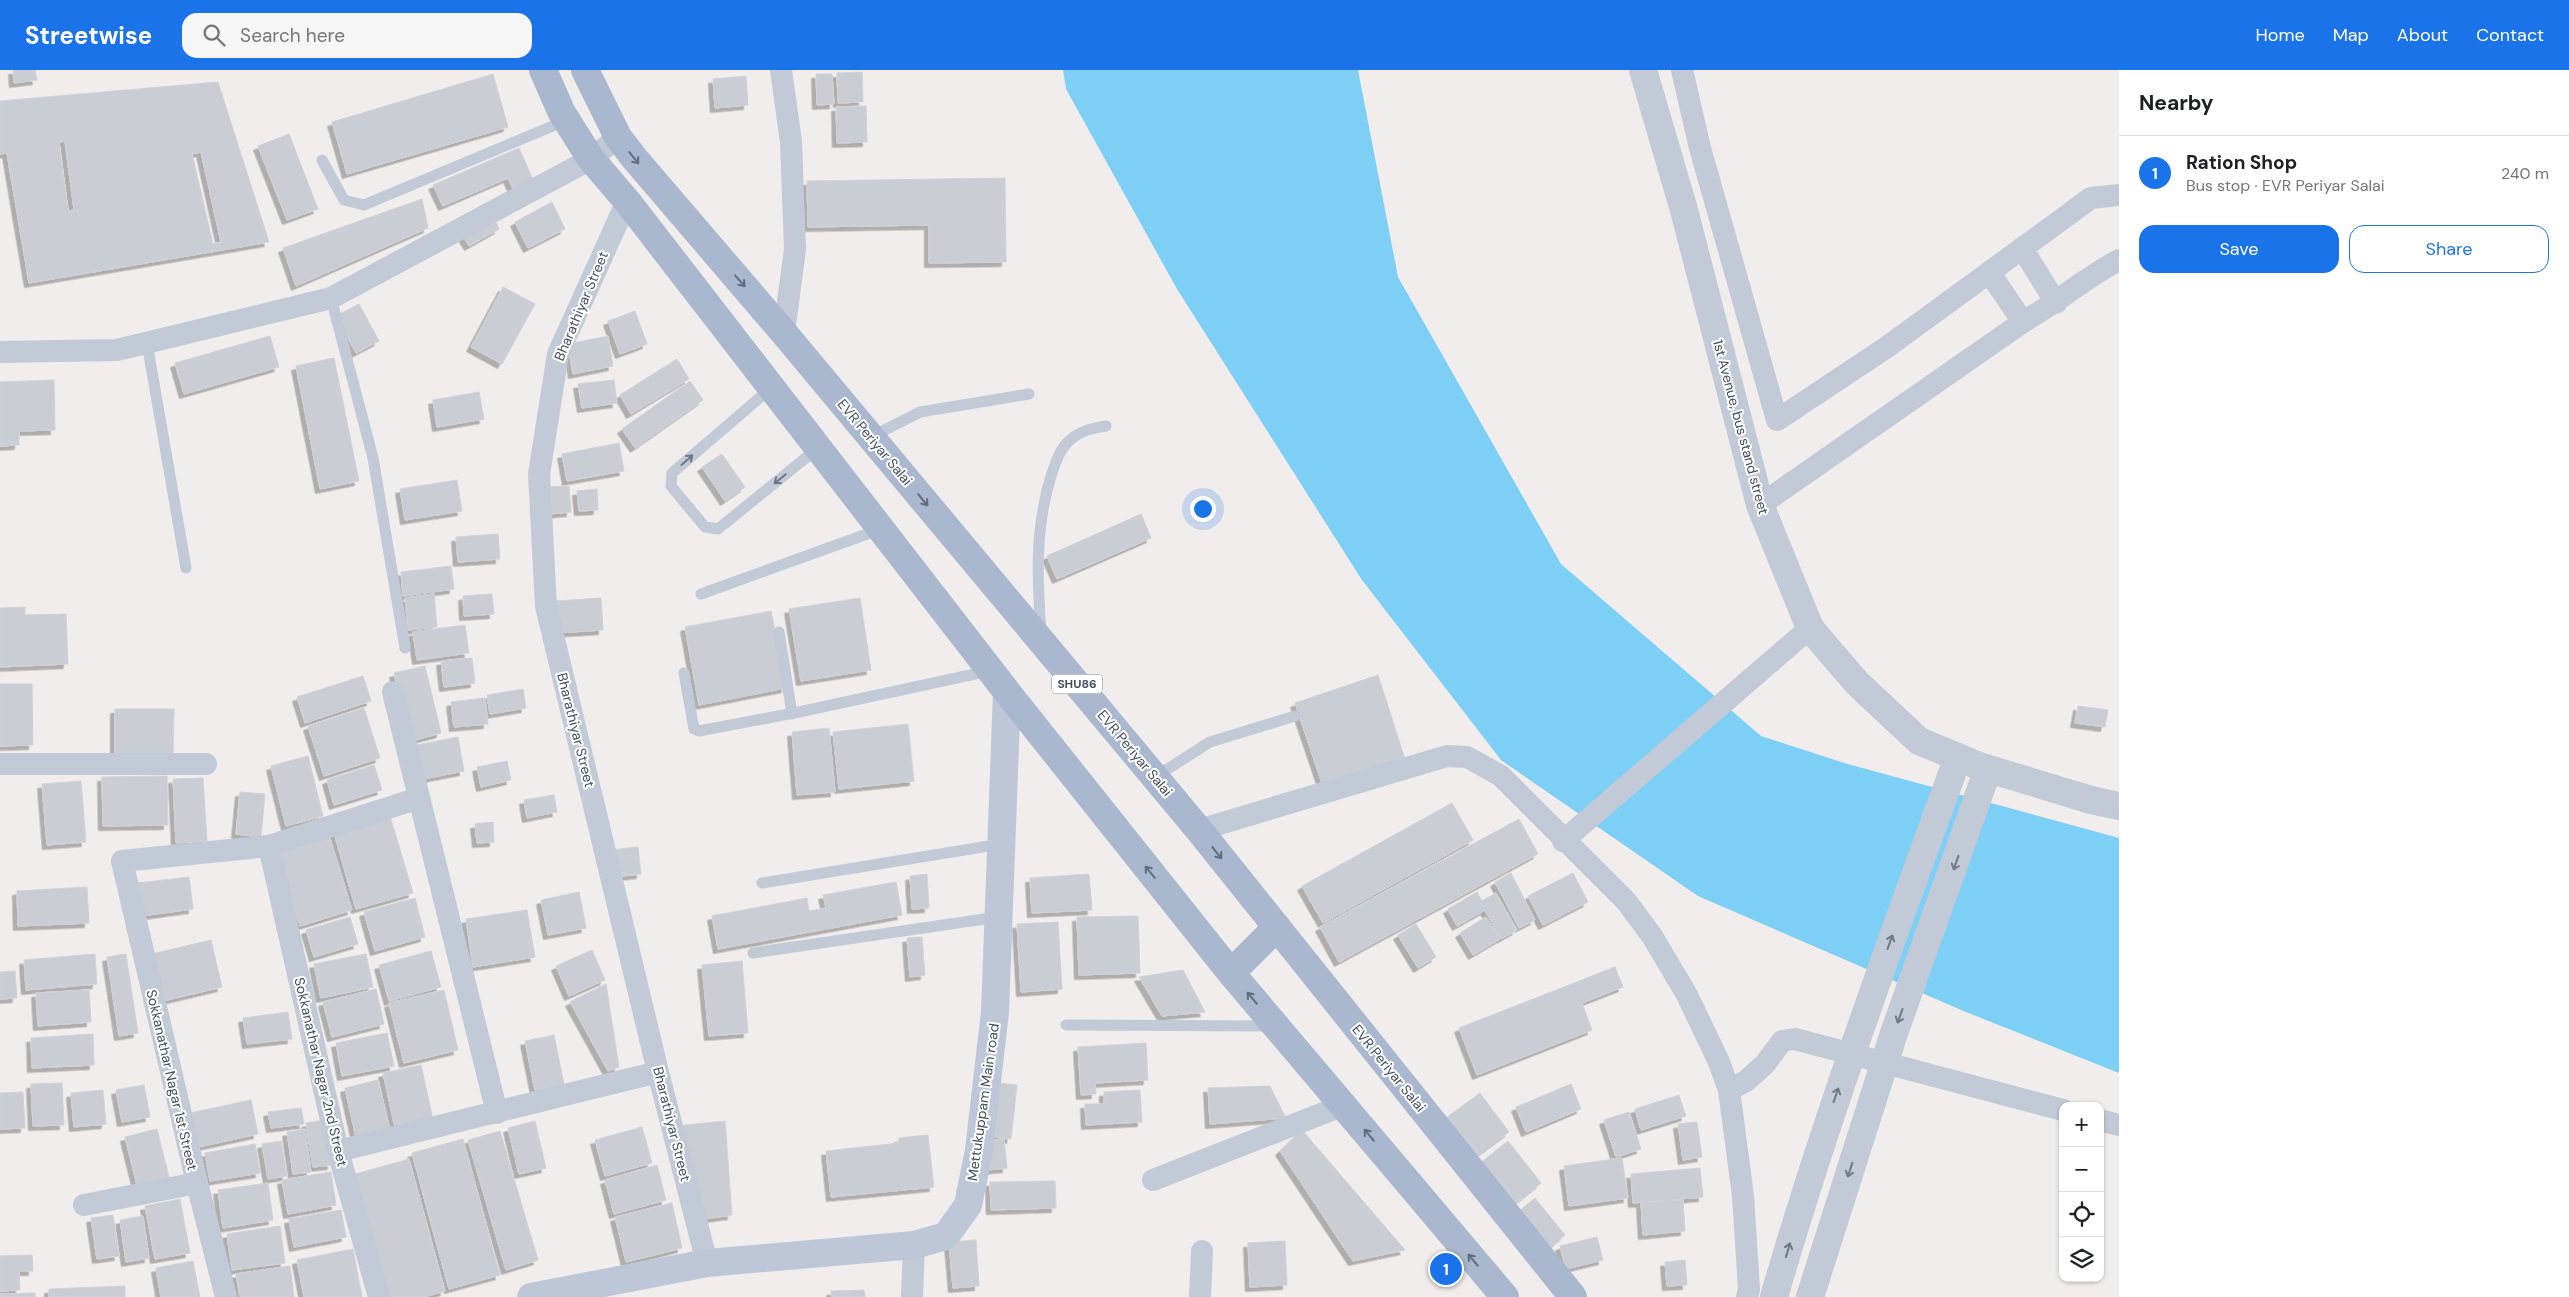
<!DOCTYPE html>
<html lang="en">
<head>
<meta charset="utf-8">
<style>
  :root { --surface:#fff; --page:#f6f6f6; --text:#202124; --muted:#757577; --line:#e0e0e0; --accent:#1a73e8 }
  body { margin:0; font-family:"DM Sans",sans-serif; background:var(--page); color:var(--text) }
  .controls { position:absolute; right:15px; bottom:15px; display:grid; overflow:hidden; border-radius:10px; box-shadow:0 1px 4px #0004 }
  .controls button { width:45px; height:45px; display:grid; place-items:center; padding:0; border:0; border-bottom:1px solid var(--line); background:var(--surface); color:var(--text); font:25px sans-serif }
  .you { position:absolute; left:1202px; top:438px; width:18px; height:18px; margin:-12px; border:4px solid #fff; border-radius:50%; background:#1a73e8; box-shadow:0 0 0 8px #1a73e833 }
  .badge { display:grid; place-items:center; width:32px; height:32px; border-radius:50%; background:var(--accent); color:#fff; font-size:16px; font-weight:700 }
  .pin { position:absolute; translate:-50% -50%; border:2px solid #fff; box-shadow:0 1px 5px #0006 }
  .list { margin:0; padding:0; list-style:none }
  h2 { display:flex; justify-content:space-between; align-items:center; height:65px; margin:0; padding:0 20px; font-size:21px }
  h2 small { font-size:16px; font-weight:400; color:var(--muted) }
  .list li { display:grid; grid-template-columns:32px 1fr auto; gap:15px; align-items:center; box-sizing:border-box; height:75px; padding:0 20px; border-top:1px solid var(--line) }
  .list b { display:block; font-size:19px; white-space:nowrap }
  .list p { margin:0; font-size:16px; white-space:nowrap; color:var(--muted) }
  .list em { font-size:16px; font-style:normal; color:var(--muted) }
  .actions { display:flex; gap:10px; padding:15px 20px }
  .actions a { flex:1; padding:11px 0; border:1px solid var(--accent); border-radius:15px; text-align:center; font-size:18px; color:var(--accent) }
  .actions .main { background:var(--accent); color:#fff }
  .icon { flex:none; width:28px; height:28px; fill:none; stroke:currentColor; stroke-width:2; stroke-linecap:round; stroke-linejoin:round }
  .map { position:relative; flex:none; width:2119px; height:1227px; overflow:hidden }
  header { display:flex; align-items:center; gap:30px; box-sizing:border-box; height:70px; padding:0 25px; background:var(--accent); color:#fff }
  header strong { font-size:24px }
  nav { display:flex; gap:28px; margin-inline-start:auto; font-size:18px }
  .search { width:350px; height:45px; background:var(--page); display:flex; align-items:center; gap:12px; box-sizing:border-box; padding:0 18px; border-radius:15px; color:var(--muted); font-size:19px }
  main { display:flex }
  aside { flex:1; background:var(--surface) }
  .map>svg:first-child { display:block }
  .water { fill:#7dcff5 }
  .building { fill:#cbcdd5; stroke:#d0d1d9; fill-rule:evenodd; filter:url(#shadow) }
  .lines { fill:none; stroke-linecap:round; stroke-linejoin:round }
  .service { stroke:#c1cad6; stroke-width:11 }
  .minor { stroke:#c1cad6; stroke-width:22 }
  .tertiary { stroke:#c1cad6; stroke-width:28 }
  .secondary { stroke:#bdc7d8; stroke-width:28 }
  .primary { stroke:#a9b8cf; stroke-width:28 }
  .oneway { stroke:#626d7e }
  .oneway2 { stroke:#6f7987 }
  .labels { text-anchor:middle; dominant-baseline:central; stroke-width:4; stroke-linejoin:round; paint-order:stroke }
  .shield { fill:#fff; stroke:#7b828d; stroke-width:1 }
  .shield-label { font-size:12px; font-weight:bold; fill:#434d5c }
  .street-label { font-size:14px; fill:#434d5c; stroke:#fff }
</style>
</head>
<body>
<header>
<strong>Streetwise</strong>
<div class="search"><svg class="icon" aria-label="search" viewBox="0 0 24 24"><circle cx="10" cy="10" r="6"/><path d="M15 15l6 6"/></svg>Search here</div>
<nav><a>Home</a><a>Map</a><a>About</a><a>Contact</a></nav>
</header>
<main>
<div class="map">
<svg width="2119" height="1227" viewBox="0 0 2119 1227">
  <defs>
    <filter id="shadow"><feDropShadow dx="-4.5" dy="4.5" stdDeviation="0" flood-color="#0004"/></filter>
  </defs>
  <rect width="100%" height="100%" fill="#f0edec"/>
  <!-- water -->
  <path class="water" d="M 1063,0 L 1358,0 L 1398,207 L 1561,494 L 1761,666 L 1844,693 L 2119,768 L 2119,1003 L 1966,942 L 1698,826 L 1501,690 L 1362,510 L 1177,219 L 1066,19 Z"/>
  <!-- building -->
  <path class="building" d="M 13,0 L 35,0 L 37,10 L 14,13 Z
    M 862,2 L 863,32 L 838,33 L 837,3 Z
    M 493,4 L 508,57 L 347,104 L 332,52 Z
    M 816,4 L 832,4 L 834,34 L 817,35 Z
    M 746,6 L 748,35 L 715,38 L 713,9 Z
    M 218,12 L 269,172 L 29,213 L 7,83 L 0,84 L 0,31 ZM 65,71 L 74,140 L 68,141 L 59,72 ZM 201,82 L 221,172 L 213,174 L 192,84 Z
    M 866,36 L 867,72 L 837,73 L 836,37 Z
    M 289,64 L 318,139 L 287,150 L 258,76 Z
    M 519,78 L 535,114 L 515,123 L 508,108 L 443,136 L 433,115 Z
    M 1005,108 L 1006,192 L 929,193 L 929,155 L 808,157 L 807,111 Z
    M 422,129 L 428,158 L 296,216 L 283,178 Z
    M 552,132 L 565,159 L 528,178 L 515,152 Z
    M 494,148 L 499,159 L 469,176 L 463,166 Z
    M 503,217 L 535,234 L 502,294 L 471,277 Z
    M 359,234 L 379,271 L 356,283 L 336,246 Z
    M 635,241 L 647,274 L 620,284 L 608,251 Z
    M 270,266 L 279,297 L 184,324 L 175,293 Z
    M 608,266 L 613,296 L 573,304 L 568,274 Z
    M 334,288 L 359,411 L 320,419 L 296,296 Z
    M 677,289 L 689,309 L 631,344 L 620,325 Z
    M 54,310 L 55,360 L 19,361 L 19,375 L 0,376 L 0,312 Z
    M 614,310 L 617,333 L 582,338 L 578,314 Z
    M 690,311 L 703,330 L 635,378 L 622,359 Z
    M 479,322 L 484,349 L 437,357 L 433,330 Z
    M 619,373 L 624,401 L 567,411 L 562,384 Z
    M 722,384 L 745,417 L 725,431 L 702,397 Z
    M 457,410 L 462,441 L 405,450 L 400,419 Z
    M 569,416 L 571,442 L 548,444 L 546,417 Z
    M 597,419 L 598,440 L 579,441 L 577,421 Z
    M 1141,444 L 1151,468 L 1057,509 L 1047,486 Z
    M 498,464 L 500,489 L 458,492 L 456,467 Z
    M 451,496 L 454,519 L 403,526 L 401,502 Z
    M 434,524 L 437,557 L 408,560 L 405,528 Z
    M 492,524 L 494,544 L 464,546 L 463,526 Z
    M 601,528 L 603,560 L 556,563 L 554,531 Z
    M 860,528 L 871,600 L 801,611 L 789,539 Z
    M 25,537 L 25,545 L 66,544 L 68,594 L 0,597 L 0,538 Z
    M 771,541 L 786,618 L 699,635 L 685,557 Z
    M 465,555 L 469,583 L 417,590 L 413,562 Z
    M 472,588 L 475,613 L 444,617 L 441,591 Z
    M 425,596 L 441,663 L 411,671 L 394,603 Z
    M 1378,605 L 1405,689 L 1323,716 L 1295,633 Z
    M 363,606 L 371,631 L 305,653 L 297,627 Z
    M 0,614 L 32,614 L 33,675 L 0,676 Z
    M 523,619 L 526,638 L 490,644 L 487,625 Z
    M 485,628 L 488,654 L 454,657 L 451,632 Z
    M 2078,636 L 2108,640 L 2105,657 L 2075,653 Z
    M 364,638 L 380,688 L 324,706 L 308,656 Z
    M 115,639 L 174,639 L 173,688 L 115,687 Z
    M 908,654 L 914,711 L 839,719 L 833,662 Z
    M 829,658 L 835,722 L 797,725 L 792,662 Z
    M 458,667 L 464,701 L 423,709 L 417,675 Z
    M 308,686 L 323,746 L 286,756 L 271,696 Z
    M 507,691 L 511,710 L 481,717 L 477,697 Z
    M 374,695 L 382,720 L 334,735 L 327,710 Z
    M 167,706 L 168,755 L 103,756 L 102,707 Z
    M 203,708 L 207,771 L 176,773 L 173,709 Z
    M 81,711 L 86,772 L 47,775 L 42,714 Z
    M 240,722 L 265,724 L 261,767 L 236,764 Z
    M 554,725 L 557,742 L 527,748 L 524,730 Z
    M 1452,733 L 1473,770 L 1323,853 L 1302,816 Z
    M 390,746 L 413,823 L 356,839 L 334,763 Z
    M 1519,749 L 1538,784 L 1339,892 L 1320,857 Z
    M 493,752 L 494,772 L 477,773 L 475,754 Z
    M 329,765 L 352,840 L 300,856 L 277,782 Z
    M 638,777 L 641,804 L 614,807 L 611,780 Z
    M 1511,803 L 1535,850 L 1519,858 L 1495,812 Z
    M 1573,803 L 1588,832 L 1543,855 L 1528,826 Z
    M 927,804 L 929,838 L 912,839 L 910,806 Z
    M 1089,804 L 1092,840 L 1032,843 L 1030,808 Z
    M 189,807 L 193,839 L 141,846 L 137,813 Z
    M 896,812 L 902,845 L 718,879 L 712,846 L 807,828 L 809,841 L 826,838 L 823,825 Z
    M 87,817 L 89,853 L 18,856 L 17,821 Z
    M 579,822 L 586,858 L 548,865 L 541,830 Z
    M 1477,822 L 1482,831 L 1496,823 L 1517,860 L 1501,869 L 1485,840 L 1457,856 L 1448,839 Z
    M 415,828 L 425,867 L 375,881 L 364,842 Z
    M 527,840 L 535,887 L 473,897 L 466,849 Z
    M 1138,846 L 1140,903 L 1079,905 L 1077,847 Z
    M 350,847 L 358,874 L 314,887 L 306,860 Z
    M 1486,847 L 1500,869 L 1473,885 L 1460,863 Z
    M 1058,852 L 1062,919 L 1021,922 L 1017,854 Z
    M 1416,854 L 1436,887 L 1418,898 L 1398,865 Z
    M 922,867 L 925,905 L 910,907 L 907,868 Z
    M 211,870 L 222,917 L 163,931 L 152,884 Z
    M 592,880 L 605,910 L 569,926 L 556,896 Z
    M 431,881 L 441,917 L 389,931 L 379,895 Z
    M 95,884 L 97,914 L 26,920 L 24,890 Z
    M 126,884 L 138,963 L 119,966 L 107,887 Z
    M 366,884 L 373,917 L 321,928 L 314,894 Z
    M 742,891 L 748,963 L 709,966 L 702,895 Z
    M 1615,897 L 1623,917 L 1582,933 L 1592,960 L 1477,1005 L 1459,958 Z
    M 1183,900 L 1205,942 L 1162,946 L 1139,907 Z
    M 15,901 L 17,928 L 0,929 L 0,902 Z
    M 606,914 L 619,997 L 608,1001 L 570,932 Z
    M 376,919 L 384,954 L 332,967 L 323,932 Z
    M 89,920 L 91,952 L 38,956 L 36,923 Z
    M 444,920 L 458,980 L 404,993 L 389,933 Z
    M 288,942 L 292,969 L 247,974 L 243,948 Z
    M 387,963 L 394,996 L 342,1006 L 336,973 Z
    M 93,964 L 94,995 L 32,998 L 31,968 Z
    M 554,965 L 564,1014 L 535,1020 L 525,971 Z
    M 1146,973 L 1148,1010 L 1095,1013 L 1096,1024 L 1081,1025 L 1078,977 Z
    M 421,995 L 434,1054 L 396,1062 L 383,1003 Z
    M 378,1010 L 391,1064 L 357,1072 L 345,1018 Z
    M 989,1012 L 1017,1015 L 1011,1069 L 983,1066 Z
    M 62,1013 L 64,1055 L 33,1056 L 31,1014 Z
    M 1571,1014 L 1581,1039 L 1526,1062 L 1516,1037 Z
    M 144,1015 L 150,1047 L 122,1052 L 116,1020 Z
    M 1270,1016 L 1286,1048 L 1210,1054 L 1208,1018 Z
    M 103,1020 L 106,1054 L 74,1057 L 71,1023 Z
    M 1140,1020 L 1142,1052 L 1086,1055 L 1085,1034 L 1104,1034 L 1104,1022 Z
    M 23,1022 L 25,1058 L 0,1059 L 0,1023 Z
    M 1480,1023 L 1509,1062 L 1471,1090 L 1442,1051 Z
    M 1679,1025 L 1686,1046 L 1641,1060 L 1635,1039 Z
    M 251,1030 L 258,1064 L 198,1077 L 190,1043 Z
    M 301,1038 L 304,1054 L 271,1058 L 268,1042 Z
    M 1629,1042 L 1641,1079 L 1616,1087 L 1604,1050 Z
    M 326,1050 L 332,1095 L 313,1097 L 306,1053 Z
    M 535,1051 L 546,1098 L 519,1104 L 508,1058 Z
    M 725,1051 L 732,1145 L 703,1149 L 676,1056 Z
    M 1697,1052 L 1702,1087 L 1683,1090 L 1678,1054 Z
    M 642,1057 L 652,1093 L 605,1106 L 595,1070 Z
    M 157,1059 L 170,1111 L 138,1119 L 125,1067 Z
    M 305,1059 L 311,1102 L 293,1104 L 287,1062 Z
    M 1302,1060 L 1405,1180 L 1353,1191 L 1280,1081 Z
    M 500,1061 L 538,1190 L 506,1200 L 468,1070 Z
    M 928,1065 L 934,1117 L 831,1127 L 826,1081 L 899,1073 L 899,1068 Z
    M 463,1069 L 500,1205 L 449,1219 L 412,1083 Z
    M 1004,1069 L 1007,1098 L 987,1100 L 985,1071 Z
    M 281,1071 L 287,1106 L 268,1109 L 262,1074 Z
    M 1508,1071 L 1541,1113 L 1511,1137 L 1478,1095 Z
    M 255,1074 L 260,1103 L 210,1111 L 205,1083 Z
    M 1622,1088 L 1628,1128 L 1569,1136 L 1564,1096 Z
    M 409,1089 L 445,1221 L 424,1227 L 385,1227 L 352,1105 Z
    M 657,1095 L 666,1130 L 614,1144 L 605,1110 Z
    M 1700,1098 L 1703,1127 L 1633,1133 L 1631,1104 Z
    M 331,1102 L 336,1135 L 288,1144 L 282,1110 Z
    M 1055,1111 L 1056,1138 L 991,1140 L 990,1112 Z
    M 268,1113 L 273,1150 L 223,1158 L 218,1120 Z
    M 1535,1128 L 1565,1165 L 1548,1179 L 1518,1142 Z
    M 180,1129 L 190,1183 L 155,1189 L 145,1136 Z
    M 1683,1130 L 1685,1161 L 1643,1165 L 1641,1133 Z
    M 672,1133 L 682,1178 L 626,1192 L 615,1147 Z
    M 341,1140 L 346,1167 L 294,1177 L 289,1149 Z
    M 113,1145 L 119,1186 L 97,1189 L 91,1148 Z
    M 143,1146 L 149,1188 L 126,1192 L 120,1150 Z
    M 280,1156 L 285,1193 L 232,1200 L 227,1164 Z
    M 1597,1167 L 1603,1190 L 1566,1199 L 1560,1176 Z
    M 976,1170 L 979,1216 L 953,1218 L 949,1172 Z
    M 1285,1171 L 1287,1215 L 1250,1217 L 1248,1173 Z
    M 353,1179 L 362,1227 L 304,1227 L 297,1190 Z
    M 32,1185 L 33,1201 L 19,1201 L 20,1220 L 0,1221 L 0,1186 Z
    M 1685,1190 L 1687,1215 L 1667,1216 L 1665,1192 Z
    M 193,1191 L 200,1227 L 161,1227 L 156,1198 Z
    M 290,1196 L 294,1227 L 240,1227 L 236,1204 Z
    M 125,1216 L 125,1227 L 49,1227 L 49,1219 Z
    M 864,1220 L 865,1227 L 832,1227 L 831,1221 Z
    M 35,1223 L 35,1227 L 0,1227 L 0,1224 Z"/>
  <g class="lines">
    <!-- service -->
    <path class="service" d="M 322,90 L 344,130 L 364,135 L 567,50
      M 331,228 L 373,388 L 405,578
      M 147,273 L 186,498
      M 771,318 L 672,403 L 671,416 L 705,457 L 718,459 L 818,378
      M 871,367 L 920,342 L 1029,324
      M 701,524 L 881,459
      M 779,562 L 792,644
      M 1041,562 C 1037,508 1035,458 1051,406 C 1055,394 1059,381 1068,372 C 1079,361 1092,358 1106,356
      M 684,603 L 694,659 L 699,661 L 799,642 L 989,601
      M 1155,707 L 1210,672 L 1295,646
      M 762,813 L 1001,774
      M 753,883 L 998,847
      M 1066,955 L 1271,956"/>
    <!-- minor -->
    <path class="minor" d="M 781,0 L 791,72 L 795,179 L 784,263
      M 1682,0 L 1700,78 L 1777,350 L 1887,277 L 2091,128 L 2119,125
      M 627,131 L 558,284 L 539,404 L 546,536 L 658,1002 L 707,1193
      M 2022,178 L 2056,233
      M 1989,202 L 2023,252
      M 0,282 L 117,280 L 331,228 L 591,89 L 618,67
      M 1760,435 L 2023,252 C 2056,233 2085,208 2119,190
      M 393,622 L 497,1043
      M 0,694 L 206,694
      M 1199,760 L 1447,686 L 1467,687 L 1501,706 L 1626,831 L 1652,866 L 1687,925 L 1719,992 L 1729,1020 L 1743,1126 L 1749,1219 L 1747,1227
      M 1563,771 L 1810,558
      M 269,776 L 338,1081 L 379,1227
      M 1729,1020 L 1746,1011 L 1765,994 L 1782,971 L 1795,969 L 2063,1040
      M 2100,1050 L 2119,1055
      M 338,1081 L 658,1002
      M 1153,1110 L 1344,1035
      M 84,1135 L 197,1113
      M 226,1227 L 197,1113 L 122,791 L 269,776 L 419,728
      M 912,1227 L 914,1175
      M 1200,1227 L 1202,1181"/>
    <!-- tertiary -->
    <path class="tertiary" d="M 1643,0 L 1684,140 L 1760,435 L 1810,558 L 1857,613 L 1919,671 L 1979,696 L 2091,730 L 2119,736
      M 1774,1227 C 1827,1044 1893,866 1958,687
      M 1810,1227 L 1894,963 L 1988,699"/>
    <!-- secondary -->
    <path class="secondary" d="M 531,1227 L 707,1193 L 914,1175 L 946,1166 L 968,1135 L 979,1080 L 995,942 L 1007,622"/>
    <!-- primary -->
    <path class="primary" d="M 543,0 L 562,43 L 591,89 L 627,131 L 1007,622 L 1231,903 L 1505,1227
      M 585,0 L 618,67 L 635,89 L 784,263 L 1199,760 L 1573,1227
      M 1231,903 L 1277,857"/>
  </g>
  <!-- one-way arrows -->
  <defs><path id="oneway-shaft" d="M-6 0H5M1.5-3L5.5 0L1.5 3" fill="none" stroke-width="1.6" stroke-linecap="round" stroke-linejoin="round" transform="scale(1.25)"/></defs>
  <g class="oneway">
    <use href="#oneway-shaft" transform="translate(634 88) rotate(51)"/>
    <use href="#oneway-shaft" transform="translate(740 211) rotate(49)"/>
    <use href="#oneway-shaft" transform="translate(923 430) rotate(50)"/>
    <use href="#oneway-shaft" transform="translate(1217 783) rotate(51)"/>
    <use href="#oneway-shaft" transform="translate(1150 802) rotate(-129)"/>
    <use href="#oneway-shaft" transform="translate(1252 928) rotate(-130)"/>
    <use href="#oneway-shaft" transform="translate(1369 1065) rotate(-130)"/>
    <use href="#oneway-shaft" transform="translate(1473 1190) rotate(-130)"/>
  </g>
  <g class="oneway2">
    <use href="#oneway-shaft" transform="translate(687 390) rotate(-41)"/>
    <use href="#oneway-shaft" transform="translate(780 409) rotate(141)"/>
    <use href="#oneway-shaft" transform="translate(1956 793) rotate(109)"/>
    <use href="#oneway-shaft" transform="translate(1890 872) rotate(-70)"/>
    <use href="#oneway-shaft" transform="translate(1900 946) rotate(110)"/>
    <use href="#oneway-shaft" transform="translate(1836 1025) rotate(-71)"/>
    <use href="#oneway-shaft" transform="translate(1850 1100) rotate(108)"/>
    <use href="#oneway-shaft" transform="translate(1788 1180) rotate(-74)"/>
  </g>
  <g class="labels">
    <!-- shield labels -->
    <rect class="shield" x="1052" y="604.5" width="50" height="19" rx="4"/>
    <g class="shield-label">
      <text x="1077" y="614">SHU86</text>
    </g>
    <!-- street labels -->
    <g class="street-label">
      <text transform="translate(581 236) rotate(-67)">Bharathiyar Street</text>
      <text transform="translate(1741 357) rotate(75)">1st Avenue, bus stand street</text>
      <text transform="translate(875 372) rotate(50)">EVR Periyar Salai</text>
      <text transform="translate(576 660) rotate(76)">Bharathiyar Street</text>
      <text transform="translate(1135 683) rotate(50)">EVR Periyar Salai</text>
      <text transform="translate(1389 998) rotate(51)">EVR Periyar Salai</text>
      <text transform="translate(321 1002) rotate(77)">Sokkanathar Nagar 2nd Street</text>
      <text transform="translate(172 1010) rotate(77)">Sokkanathar Nagar 1st Street</text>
      <text transform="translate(983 1032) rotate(-82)">Mettukuppam Main road</text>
      <text transform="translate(672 1054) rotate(76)">Bharathiyar Street</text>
    </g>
  </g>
</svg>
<div class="controls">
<button>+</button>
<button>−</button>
<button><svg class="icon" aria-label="locate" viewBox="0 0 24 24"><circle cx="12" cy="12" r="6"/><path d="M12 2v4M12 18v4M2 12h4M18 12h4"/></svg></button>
<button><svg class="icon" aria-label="layers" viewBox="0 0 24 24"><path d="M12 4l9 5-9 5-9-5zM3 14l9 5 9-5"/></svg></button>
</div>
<div class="you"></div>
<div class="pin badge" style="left:1446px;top:1199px">1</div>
</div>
<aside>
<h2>Nearby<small></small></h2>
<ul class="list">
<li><span class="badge">1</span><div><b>Ration Shop</b><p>Bus stop · EVR Periyar Salai</p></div><em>240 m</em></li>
</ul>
<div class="actions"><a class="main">Save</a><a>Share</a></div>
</aside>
</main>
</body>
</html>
